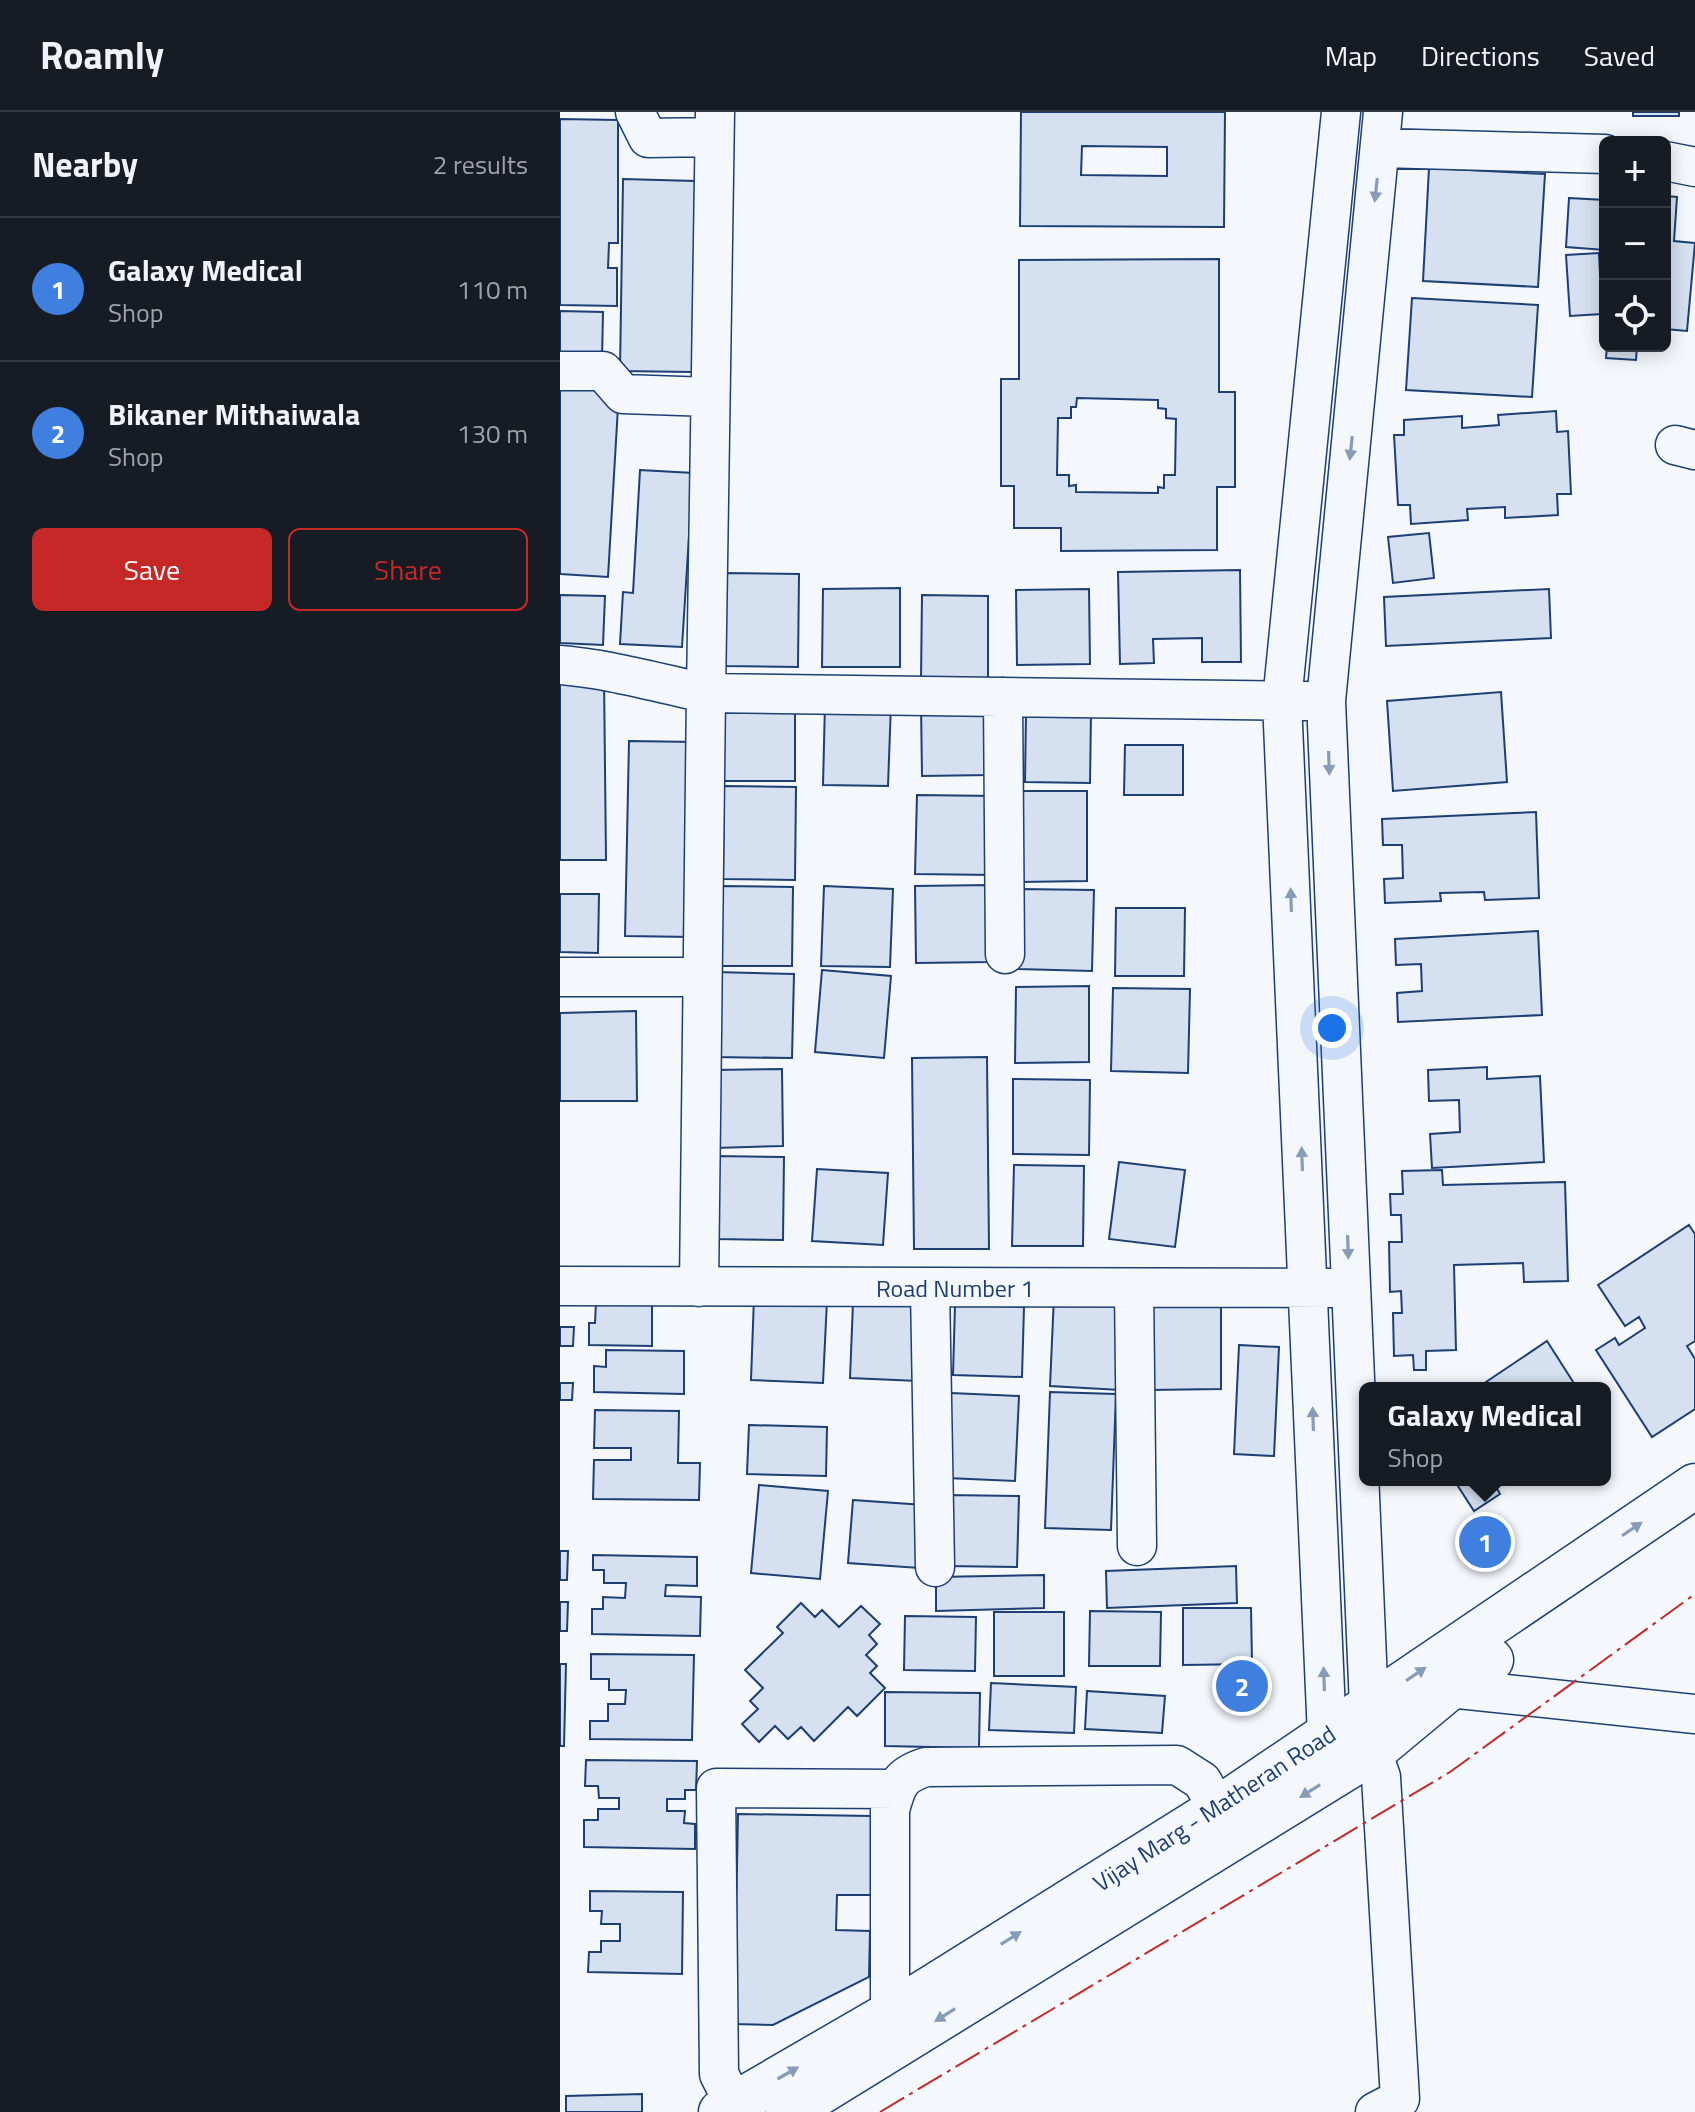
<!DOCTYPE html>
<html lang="en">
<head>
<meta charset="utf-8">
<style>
  :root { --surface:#171b24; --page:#20242c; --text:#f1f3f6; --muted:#9ea1a6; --line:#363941; --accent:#c62828 }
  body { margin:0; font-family:"Titillium Web",sans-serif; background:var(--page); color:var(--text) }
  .controls { position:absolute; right:24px; top:24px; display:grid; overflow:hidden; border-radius:12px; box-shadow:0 4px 20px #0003 }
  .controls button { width:72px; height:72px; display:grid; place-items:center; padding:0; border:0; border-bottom:2px solid var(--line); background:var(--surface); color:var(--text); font:40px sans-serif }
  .you { position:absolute; left:772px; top:916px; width:28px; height:28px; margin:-20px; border:6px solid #fff; border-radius:50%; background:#1a73e8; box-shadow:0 0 0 12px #1a73e833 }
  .badge { display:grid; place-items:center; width:52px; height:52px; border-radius:50%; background:var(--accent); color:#fff; font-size:26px; font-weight:700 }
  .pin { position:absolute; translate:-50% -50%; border:4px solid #fff; box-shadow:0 2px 8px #0006 }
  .popup { position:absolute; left:799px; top:1270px; width:252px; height:104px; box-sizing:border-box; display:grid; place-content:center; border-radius:12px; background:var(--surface); filter:drop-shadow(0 2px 6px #0005); font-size:26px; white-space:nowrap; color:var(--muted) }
  .popup b { font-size:30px; color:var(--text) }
  .popup::after { content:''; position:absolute; left:50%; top:100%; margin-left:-16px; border:16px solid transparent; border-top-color:var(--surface) }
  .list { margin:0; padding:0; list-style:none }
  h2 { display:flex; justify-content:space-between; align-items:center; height:104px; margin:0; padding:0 32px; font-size:34px }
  h2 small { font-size:26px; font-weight:400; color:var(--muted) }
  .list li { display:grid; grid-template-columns:52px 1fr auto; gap:24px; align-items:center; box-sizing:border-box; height:144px; padding:0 32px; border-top:2px solid var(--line) }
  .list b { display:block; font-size:30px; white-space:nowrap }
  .list p { margin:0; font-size:26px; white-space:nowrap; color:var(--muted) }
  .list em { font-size:26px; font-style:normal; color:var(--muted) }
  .actions { display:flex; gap:16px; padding:24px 32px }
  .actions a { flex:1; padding:18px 0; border:2px solid var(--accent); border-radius:12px; text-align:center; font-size:28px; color:var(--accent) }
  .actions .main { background:var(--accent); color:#fff }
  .icon { flex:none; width:44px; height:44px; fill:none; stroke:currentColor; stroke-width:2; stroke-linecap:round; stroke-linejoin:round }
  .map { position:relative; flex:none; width:1135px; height:2000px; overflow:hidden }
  header { display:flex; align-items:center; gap:48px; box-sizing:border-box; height:112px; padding:0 40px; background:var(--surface); border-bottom:2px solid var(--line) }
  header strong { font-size:38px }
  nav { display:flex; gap:44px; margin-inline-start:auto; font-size:28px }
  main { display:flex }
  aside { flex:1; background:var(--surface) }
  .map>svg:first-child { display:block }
  .building { fill:#d5e0f0; stroke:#1d3f73; stroke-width:2; fill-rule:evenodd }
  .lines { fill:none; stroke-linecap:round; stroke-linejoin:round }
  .minor-casing { stroke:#1d3f73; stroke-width:41 }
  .major-casing { stroke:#1d3f73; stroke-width:47 }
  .minor { stroke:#f4f7fb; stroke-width:38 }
  .major { stroke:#f4f7fb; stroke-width:44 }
  .power { stroke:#c62828; stroke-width:2; stroke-dasharray:28 6 4 6; stroke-linecap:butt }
  .oneway { fill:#889bb7 }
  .labels { text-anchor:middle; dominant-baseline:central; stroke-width:6; stroke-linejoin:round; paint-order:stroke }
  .street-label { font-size:24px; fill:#1d3f73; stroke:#f4f7fb }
</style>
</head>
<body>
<header>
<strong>Roamly</strong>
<nav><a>Map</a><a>Directions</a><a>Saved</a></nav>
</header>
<main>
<aside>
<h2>Nearby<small>2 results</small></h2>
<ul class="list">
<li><span class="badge" style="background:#3f7fe0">1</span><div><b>Galaxy Medical</b><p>Shop</p></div><em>110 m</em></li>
<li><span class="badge" style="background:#3f7fe0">2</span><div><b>Bikaner Mithaiwala</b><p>Shop</p></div><em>130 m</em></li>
</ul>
<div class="actions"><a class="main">Save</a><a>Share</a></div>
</aside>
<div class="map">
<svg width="1135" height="2000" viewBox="0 0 1135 2000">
  <rect width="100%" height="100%" fill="#f4f7fb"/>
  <!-- building -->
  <path class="building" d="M 461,0 L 665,0 L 664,115 L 460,114 ZM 522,34 L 607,35 L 607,64 L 521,63 Z
    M 1073,0 L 1119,0 L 1119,4 L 1073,4 Z
    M 0,7 L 58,8 L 58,131 L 49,131 L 48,156 L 57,156 L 57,194 L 0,193 Z
    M 869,56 L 985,62 L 978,175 L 863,169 Z
    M 63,67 L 135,69 L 132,260 L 60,259 Z
    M 1105,84 L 1117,85 L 1114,129 L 1135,131 L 1127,219 L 1105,217 Z
    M 1009,86 L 1045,88 L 1045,138 L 1006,135 Z
    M 1039,141 L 1042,202 L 1010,204 L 1006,143 Z
    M 659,147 L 659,280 L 675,280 L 675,375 L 657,375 L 657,438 L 501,439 L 501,416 L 454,416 L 454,374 L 441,374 L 441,267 L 459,267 L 459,148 ZM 517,286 L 598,288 L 598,296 L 606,297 L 606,306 L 616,307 L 615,363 L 604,363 L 604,376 L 598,375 L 598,381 L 516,380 L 516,373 L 509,374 L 509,363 L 497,363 L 498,306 L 511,306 L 511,295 L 516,295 Z
    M 852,186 L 978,193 L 972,285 L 846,278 Z
    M 0,199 L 43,200 L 42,248 L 0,248 Z
    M 1047,234 L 1077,234 L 1076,248 L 1046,246 Z
    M 0,275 L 59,278 L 48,465 L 0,462 Z
    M 996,299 L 997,320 L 1008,319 L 1011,382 L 997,382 L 998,403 L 945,406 L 945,395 L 907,397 L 908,408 L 851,412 L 850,393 L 838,393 L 834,323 L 844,323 L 844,308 L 902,304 L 902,316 L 939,313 L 938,303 Z
    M 80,358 L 133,361 L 122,535 L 60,532 L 63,480 L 73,481 Z
    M 869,421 L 874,466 L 833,471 L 828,425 Z
    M 680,458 L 681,550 L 642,550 L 642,526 L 593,527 L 594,551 L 560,552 L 558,460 Z
    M 163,461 L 239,462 L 238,555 L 163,554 Z
    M 340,476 L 340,555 L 262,555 L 263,477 Z
    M 529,477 L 530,552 L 457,553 L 456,478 Z
    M 989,477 L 991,526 L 826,534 L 824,485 Z
    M 0,483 L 45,484 L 43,533 L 0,531 Z
    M 362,483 L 428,484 L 428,567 L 361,567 Z
    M 44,563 L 46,748 L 0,748 L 0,564 Z
    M 941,580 L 947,670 L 833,679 L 827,589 Z
    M 235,590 L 235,669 L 164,669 L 164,591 Z
    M 265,591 L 331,592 L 328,674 L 263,673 Z
    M 429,591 L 430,663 L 362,664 L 361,592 Z
    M 466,600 L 531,601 L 530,671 L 465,670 Z
    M 69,629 L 136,630 L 132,825 L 65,824 Z
    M 565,633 L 623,633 L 623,683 L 564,683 Z
    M 164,674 L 236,675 L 235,768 L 163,767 Z
    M 459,679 L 527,679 L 527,769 L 459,770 Z
    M 357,683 L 436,684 L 434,763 L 355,762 Z
    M 976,700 L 979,786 L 925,788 L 924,780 L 880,781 L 881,789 L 825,791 L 824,767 L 843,766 L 842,733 L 823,733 L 822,707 Z
    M 430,773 L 431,850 L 356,851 L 355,774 Z
    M 159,774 L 233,775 L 232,854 L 158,854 Z
    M 264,774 L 333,777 L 330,855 L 261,854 Z
    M 460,777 L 534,778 L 532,859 L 458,857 Z
    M 0,782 L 39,782 L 38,841 L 0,840 Z
    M 556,796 L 625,796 L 624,864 L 555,864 Z
    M 978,819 L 982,903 L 838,910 L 837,881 L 862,879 L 861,852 L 836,853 L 835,827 Z
    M 262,858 L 331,864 L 324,946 L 255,940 Z
    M 154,860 L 234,862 L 232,946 L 152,945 Z
    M 529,874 L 529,950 L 455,951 L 456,875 Z
    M 553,876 L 630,877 L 628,961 L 551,959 Z
    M 76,899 L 77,989 L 0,989 L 0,901 Z
    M 427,945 L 429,1137 L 354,1137 L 352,946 Z
    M 927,955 L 927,967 L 980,964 L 984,1050 L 872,1056 L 870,1022 L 900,1020 L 899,988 L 869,989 L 868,958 Z
    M 222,957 L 223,1034 L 155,1036 L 153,958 Z
    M 453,967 L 530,968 L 529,1043 L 453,1042 Z
    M 154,1044 L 224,1045 L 223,1128 L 153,1127 Z
    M 559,1050 L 625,1058 L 615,1135 L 549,1127 Z
    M 454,1053 L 524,1054 L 523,1134 L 452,1134 Z
    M 257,1057 L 328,1061 L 323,1133 L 252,1129 Z
    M 882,1058 L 883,1073 L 1005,1070 L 1008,1169 L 964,1170 L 963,1151 L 894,1153 L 896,1238 L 866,1239 L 866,1258 L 854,1258 L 853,1243 L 834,1244 L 833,1201 L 842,1201 L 841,1179 L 830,1180 L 829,1130 L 842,1130 L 841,1103 L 831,1103 L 830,1082 L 843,1082 L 842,1059 Z
    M 1129,1113 L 1135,1122 L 1135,1229 L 1127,1234 L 1135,1247 L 1135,1297 L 1092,1325 L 1036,1238 L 1055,1226 L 1059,1233 L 1085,1216 L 1079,1205 L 1065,1214 L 1038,1173 Z
    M 494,1184 L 565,1188 L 560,1278 L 490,1274 Z
    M 194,1185 L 267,1188 L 263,1271 L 191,1268 Z
    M 36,1190 L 92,1191 L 92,1234 L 29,1233 L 29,1211 L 35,1211 Z
    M 293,1191 L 361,1194 L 358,1269 L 290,1266 Z
    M 395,1193 L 464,1195 L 462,1265 L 393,1263 Z
    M 661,1193 L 661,1277 L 589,1278 L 588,1194 Z
    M 0,1215 L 14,1215 L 13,1234 L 0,1234 Z
    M 987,1229 L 1017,1276 L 930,1276 L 926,1270 Z
    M 679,1233 L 719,1235 L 714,1344 L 674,1342 Z
    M 46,1238 L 124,1239 L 124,1282 L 34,1280 L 34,1254 L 46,1255 Z
    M 0,1271 L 13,1271 L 12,1288 L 0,1288 Z
    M 490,1280 L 556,1282 L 551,1418 L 485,1416 Z
    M 391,1281 L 459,1284 L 455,1369 L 387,1366 Z
    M 35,1298 L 119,1299 L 118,1351 L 140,1351 L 139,1388 L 33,1387 L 34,1348 L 71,1348 L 71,1336 L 34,1336 Z
    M 189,1313 L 267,1315 L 266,1364 L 187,1362 Z
    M 894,1368 L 947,1368 L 936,1375 L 940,1382 L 914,1399 Z
    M 199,1373 L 268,1379 L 260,1467 L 191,1461 Z
    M 386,1383 L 459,1384 L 457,1455 L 384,1454 Z
    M 293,1388 L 364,1393 L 359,1456 L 288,1451 Z
    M 0,1439 L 8,1439 L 7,1468 L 0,1468 Z
    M 33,1443 L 137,1445 L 137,1474 L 106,1473 L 105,1484 L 141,1485 L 140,1524 L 32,1522 L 32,1497 L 43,1497 L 43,1485 L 65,1486 L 66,1471 L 44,1471 L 44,1458 L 33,1458 Z
    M 676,1454 L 677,1491 L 547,1496 L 546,1459 Z
    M 484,1463 L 484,1496 L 376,1499 L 376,1465 Z
    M 0,1490 L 8,1490 L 7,1519 L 0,1519 Z
    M 241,1491 L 255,1505 L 262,1498 L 279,1515 L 301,1494 L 320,1512 L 309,1523 L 317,1532 L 306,1543 L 317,1554 L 310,1561 L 325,1576 L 297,1604 L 288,1595 L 254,1629 L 241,1615 L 228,1627 L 215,1614 L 199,1630 L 182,1612 L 198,1597 L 190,1589 L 203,1576 L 185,1558 L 223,1521 L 217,1515 Z
    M 623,1496 L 691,1496 L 692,1552 L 623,1553 Z
    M 530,1499 L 601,1500 L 600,1554 L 529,1554 Z
    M 434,1500 L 504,1500 L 504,1564 L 434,1564 Z
    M 345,1504 L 416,1505 L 415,1559 L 344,1558 Z
    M 31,1542 L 134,1543 L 132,1628 L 30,1627 L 30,1609 L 48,1609 L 48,1592 L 65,1592 L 66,1578 L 49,1578 L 49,1567 L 31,1567 Z
    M 0,1552 L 6,1552 L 4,1634 L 0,1634 Z
    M 431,1571 L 516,1575 L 514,1621 L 429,1618 Z
    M 527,1579 L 605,1584 L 602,1621 L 525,1617 Z
    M 325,1580 L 420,1581 L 419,1636 L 325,1634 Z
    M 26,1648 L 137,1649 L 136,1678 L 125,1678 L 125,1687 L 107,1687 L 107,1699 L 125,1699 L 124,1711 L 135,1712 L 135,1737 L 24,1735 L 24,1708 L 38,1708 L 38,1697 L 59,1697 L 59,1686 L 39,1686 L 38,1674 L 25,1674 Z
    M 178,1702 L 312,1704 L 311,1783 L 277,1783 L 276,1818 L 310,1819 L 309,1865 L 213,1913 L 174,1912 Z
    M 30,1779 L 123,1780 L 122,1862 L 28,1860 L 29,1840 L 41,1840 L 41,1829 L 60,1829 L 60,1812 L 41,1812 L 42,1799 L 30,1799 Z
    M 82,1982 L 82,2000 L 6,2000 L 6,1984 Z"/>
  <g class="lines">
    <!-- minor casing -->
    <g class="minor-casing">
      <path id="minor" d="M 75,0 L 88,26 L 154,25
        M 155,0 L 146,581 L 746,589
        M 781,0 L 722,589 L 767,1624 L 791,1633
        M 820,36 L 1045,42
        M 1105,49 L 1135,55
        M 0,259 L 43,259 L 63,282 L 150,285
        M 1115,333 L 1135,338
        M 0,553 C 50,557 97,571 146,581 L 139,1175
        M 443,585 L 445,842
        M 0,865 L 142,865
        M 0,1174 L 771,1176
        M 370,1176 L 375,1455
        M 574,1176 L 577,1434
        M 889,1576 L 1135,1602
        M 330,1902 L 330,1698 C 337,1672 340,1663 366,1655 L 617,1653 L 642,1669 L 658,1697
        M 174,1992 L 159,1962 L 156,1676 L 336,1677
        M 815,2000 L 840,1987 L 821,1665 L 812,1640 L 809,1594 L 766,589 L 823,0"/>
    </g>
    <!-- major casing -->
    <g class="major-casing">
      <path id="major" d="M 161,2000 L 330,1902 L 658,1697 L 1135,1374
        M 228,2000 L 812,1640 L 889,1576 L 931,1548"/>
    </g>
    <!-- minor -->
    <use href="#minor" class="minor"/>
    <!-- major -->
    <use href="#major" class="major"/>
    <!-- power -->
    <path class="power" d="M 320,2000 L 890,1660 L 1135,1482"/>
  </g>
  <!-- one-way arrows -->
  <defs><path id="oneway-solid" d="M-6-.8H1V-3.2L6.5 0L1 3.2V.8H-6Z" transform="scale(2)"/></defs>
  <g class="oneway">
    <use href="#oneway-solid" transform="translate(816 78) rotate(96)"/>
    <use href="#oneway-solid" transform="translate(791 336) rotate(96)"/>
    <use href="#oneway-solid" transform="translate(769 651) rotate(88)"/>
    <use href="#oneway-solid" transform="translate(731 788) rotate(-92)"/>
    <use href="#oneway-solid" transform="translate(742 1047) rotate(-92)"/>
    <use href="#oneway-solid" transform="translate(788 1135) rotate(88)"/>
    <use href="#oneway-solid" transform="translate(753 1307) rotate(-92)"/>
    <use href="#oneway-solid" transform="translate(1072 1417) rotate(-34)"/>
    <use href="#oneway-solid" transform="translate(856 1562) rotate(-34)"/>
    <use href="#oneway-solid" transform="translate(764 1567) rotate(-92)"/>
    <use href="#oneway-solid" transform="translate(750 1679) rotate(148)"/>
    <use href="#oneway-solid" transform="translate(451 1826) rotate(-32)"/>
    <use href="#oneway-solid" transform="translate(385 1903) rotate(148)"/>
    <use href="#oneway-solid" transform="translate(228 1961) rotate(-30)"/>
  </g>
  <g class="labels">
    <!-- street labels -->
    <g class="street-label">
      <text x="395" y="1176">Road Number 1</text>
      <text transform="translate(654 1696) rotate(-33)">Vijay Marg - Matheran Road</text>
    </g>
  </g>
</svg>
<div class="controls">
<button>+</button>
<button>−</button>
<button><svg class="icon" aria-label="locate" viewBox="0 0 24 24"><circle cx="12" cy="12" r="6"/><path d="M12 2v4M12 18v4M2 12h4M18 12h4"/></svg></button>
</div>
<div class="you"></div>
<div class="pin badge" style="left:925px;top:1430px;background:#3f7fe0">1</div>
<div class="popup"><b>Galaxy Medical</b>Shop</div>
<div class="pin badge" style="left:682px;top:1574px;background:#3f7fe0">2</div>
</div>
</main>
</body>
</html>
